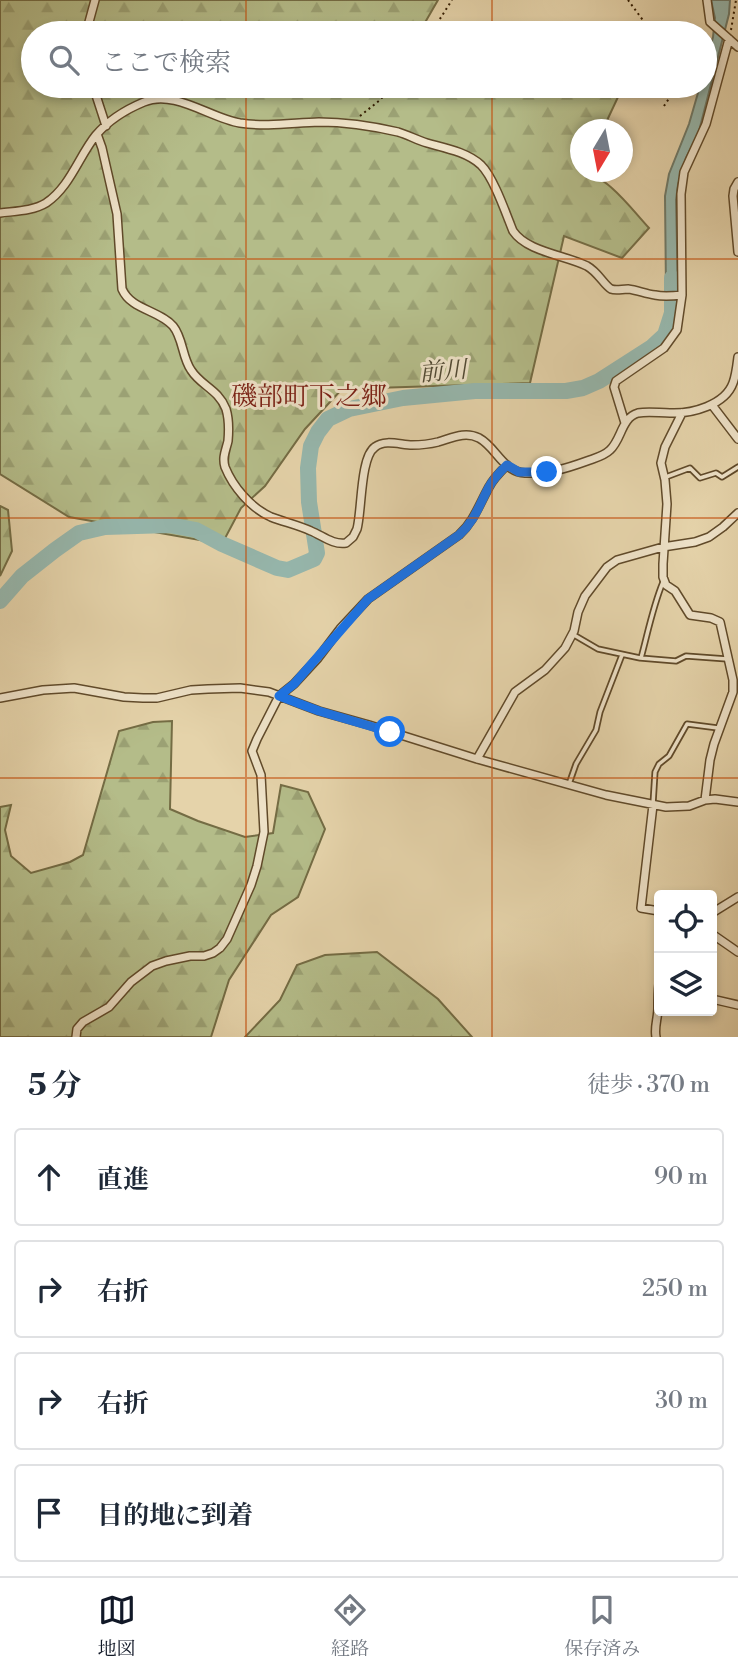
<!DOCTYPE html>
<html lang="ja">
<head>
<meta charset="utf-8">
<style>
  :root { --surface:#fff; --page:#f6f6f7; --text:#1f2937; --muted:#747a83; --line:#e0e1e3; --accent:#111827 }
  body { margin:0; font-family:"Libre Bodoni","Noto Serif JP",serif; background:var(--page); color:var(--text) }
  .controls { position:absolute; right:21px; bottom:21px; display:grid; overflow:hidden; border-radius:7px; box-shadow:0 4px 10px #0003 }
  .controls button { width:63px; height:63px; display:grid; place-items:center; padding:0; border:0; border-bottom:2px solid var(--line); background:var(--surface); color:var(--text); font:35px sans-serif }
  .compass { position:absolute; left:570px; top:119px; width:63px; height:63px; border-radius:50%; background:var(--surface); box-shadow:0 4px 10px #0003; rotate:190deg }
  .stop { position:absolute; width:21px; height:21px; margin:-16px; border:5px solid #1a73e8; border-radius:50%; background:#fff }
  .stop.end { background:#1a73e8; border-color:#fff; box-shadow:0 2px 7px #0008 }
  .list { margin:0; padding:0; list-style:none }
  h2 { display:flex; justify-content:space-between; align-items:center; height:91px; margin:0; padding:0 28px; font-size:30px }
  h2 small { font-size:23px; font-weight:400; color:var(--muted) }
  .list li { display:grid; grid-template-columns:46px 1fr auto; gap:21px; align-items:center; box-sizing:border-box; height:98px; margin:0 14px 14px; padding:0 14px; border:2px solid var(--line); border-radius:7px }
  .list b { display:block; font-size:26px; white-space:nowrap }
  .list em { font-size:23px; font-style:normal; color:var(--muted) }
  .icon { flex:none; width:38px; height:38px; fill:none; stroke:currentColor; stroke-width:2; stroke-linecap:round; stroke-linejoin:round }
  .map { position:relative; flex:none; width:738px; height:1037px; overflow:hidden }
  .search { position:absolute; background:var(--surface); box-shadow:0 4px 10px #0003; left:21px; right:21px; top:21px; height:77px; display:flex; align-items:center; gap:18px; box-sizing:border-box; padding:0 24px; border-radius:38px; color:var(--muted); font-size:26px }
  .sheet { height:539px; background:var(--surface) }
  nav { display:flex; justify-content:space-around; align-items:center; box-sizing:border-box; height:98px; border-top:2px solid var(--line); background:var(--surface); font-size:19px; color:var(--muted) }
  nav a { display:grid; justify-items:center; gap:4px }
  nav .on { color:var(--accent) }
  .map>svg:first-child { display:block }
  .forest { fill:url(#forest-firs); stroke:#746c44; stroke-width:2 }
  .water { fill:#96b7ad; stroke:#6e7968; stroke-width:2 }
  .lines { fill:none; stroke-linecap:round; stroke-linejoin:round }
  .river { stroke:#96b7ad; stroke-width:16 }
  .lane-casing { stroke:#604a2a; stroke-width:7 }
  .street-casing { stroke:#604a2a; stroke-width:10 }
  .path { stroke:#331c00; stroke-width:2; stroke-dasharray:2 3.5; stroke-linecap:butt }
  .lane { stroke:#eee2c8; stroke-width:3.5 }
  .street { stroke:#eee2c8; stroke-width:7 }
  .route { stroke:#1a73e8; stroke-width:9 }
  .grid { fill:none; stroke:#c44d0a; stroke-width:2; stroke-opacity:0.55 }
  .labels { text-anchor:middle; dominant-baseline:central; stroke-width:6; stroke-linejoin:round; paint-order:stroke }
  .water-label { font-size:24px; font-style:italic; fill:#514a34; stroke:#eee2c8 }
  .quarter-label { font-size:26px; fill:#7a1f14; stroke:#eee2c8 }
</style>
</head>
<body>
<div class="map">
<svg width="738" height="1037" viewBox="0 0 738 1037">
  <defs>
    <pattern id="forest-firs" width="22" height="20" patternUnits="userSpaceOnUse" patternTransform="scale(1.75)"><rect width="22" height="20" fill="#b4bc89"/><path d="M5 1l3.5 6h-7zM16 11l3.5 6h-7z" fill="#9ba174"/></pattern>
  </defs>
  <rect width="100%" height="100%" fill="#e5d3aa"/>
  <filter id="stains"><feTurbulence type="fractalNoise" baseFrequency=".00286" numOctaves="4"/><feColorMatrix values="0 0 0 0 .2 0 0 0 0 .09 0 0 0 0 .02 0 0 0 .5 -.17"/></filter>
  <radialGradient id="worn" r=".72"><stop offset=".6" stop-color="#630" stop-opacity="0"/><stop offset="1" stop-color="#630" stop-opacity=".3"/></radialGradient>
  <!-- forest -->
  <path class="forest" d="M 0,0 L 438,0 L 419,33 L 33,33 L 33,86 L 612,86 L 618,97 L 603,129 L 580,130 L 580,172 C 605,172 633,211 649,228 L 622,258 L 564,236 L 530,383 L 342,389 L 305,429 L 265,486 L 241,508 L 222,544 L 69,517 L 0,474 Z
    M 0,506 L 8,510 L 12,551 L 0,576 Z
    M 172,721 L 170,809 L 198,821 L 245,837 L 273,833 L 281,785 L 308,792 L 325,829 L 298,897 L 271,915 L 229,980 L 211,1037 L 0,1037 L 0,807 L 11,805 L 5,830 L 11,856 L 31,873 L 70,862 L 83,855 L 119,731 L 153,722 Z
    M 377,952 L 438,999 L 472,1037 L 245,1037 L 280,1000 L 297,965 L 325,955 Z"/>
  <!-- water -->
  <path class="water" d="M 711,0 L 730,0 L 729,14 L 698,135 L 686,158 L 678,185 L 676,200 L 678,289 L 666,290 L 665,196 L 669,174 L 689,124 L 700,86 L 705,86 L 705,68 L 713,37 L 715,18 Z"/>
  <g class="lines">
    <!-- river -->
    <path class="river" d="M 0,601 L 22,576 L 55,550 L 79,533 L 105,527 L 169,525 L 196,530 L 222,544 L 277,568 L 288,570 L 314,559 L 317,553 L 309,502 L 308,468 L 311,446 L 318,432 L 328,419 L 349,409 L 403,398 L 475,391 L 566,391 L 583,388 L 599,381 L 652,347 L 665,335 L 672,313 L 672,278"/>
    <!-- lane casing -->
    <g class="lane-casing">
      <path id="lane" d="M 666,477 L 690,468 L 700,478 L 716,473 L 722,477 L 738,467
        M 574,635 L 598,649 L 640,658 L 676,661 L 686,656 L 727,659
        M 641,658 C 648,632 653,606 663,582
        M 569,784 L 576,764 L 596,730 L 600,712 L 622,655
        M 653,804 L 655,772 L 659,764 L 669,756 L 687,724 L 718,728"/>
    </g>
    <!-- street casing -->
    <g class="street-casing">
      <path id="street" d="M 707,0 L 710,22 L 738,47
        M 86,33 L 95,0
        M 93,86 L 106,126
        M 97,134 L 102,148 L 117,214 L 122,289 C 131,310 159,310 173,326 C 183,338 182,357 191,370 C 201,386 218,389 226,409 C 229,419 229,430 228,441 C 226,450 222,457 225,467 C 233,487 251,508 271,517 C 284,522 298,525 311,531 C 323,536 333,545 346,543 L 353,537 L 357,529 C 362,511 360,457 375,447 C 385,439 401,445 412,445 C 420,445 430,444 438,442 C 452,438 465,431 479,438 C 496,447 503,472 525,473 C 548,474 565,469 587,461 C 595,458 604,456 610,450 C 622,439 621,418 638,413 C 649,411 659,413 670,413 C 692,414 725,405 733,383 C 736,375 737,365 738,357
        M 738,182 L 734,189 L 733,196 L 738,252
        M 0,213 C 15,211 33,211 46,203 C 70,187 79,156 96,135 C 108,121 127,109 144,102 C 174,89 210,118 240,123 C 268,127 291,123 319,122 C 345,122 372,126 398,132 C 408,135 417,140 427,143 C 445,148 467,152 481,165 C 494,178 506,214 513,231 C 527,252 565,255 587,266 C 598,272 604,285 611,289 C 616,291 622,289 628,289 C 637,290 646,294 655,295 C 664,297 673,296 682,295
        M 712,405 L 738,439
        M 682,413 L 665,447 L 661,463 L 665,480 L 667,504 L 663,564 L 663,577 L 666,585 L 675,591 L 690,615 L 711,618 L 720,622 L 733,680 L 733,692 L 714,744 L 710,760 L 705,800
        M 625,423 L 614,387 L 616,381 L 664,348 L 677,330 L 682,295 L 681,194 L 684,172 L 706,124 L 729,39
        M 0,698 L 43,690 L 74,688 L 124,697 L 143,698 L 157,698 L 191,690 L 208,689 L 240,688 L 269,692 L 319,711 L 369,725 L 477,759 L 606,795 L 666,807 L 689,806 L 705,800 L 715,799 L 738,802
        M 477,759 L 515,692 L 545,670 L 565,648 L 574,631 L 578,612 L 585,596 L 607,567 L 617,560 L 663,547 L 695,542 L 709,537 L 723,527 L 738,513
        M 653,805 L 641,908 L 659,911
        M 712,913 L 738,897
        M 712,934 L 738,952
        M 712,999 L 738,1005
        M 76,1037 L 77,1029 L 83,1022 L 109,1007 L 131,982 L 152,966 L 166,961 L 190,956 L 204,956 L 213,953 L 220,948 L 227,939 L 251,885 L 257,866 L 264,832 L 261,775 L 252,751 L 257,739 L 279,696 L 294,684 L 318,658 L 340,629 L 368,599 L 459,535 C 474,521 479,505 489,487 C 493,479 500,472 507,465
        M 656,1037 C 654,1027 658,1018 658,1008 C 658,1000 658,993 659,984"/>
    </g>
    <!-- path -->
    <path class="path" d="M 628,0 L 645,23 L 661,33
      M 731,30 L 736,0
      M 431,33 L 452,0
      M 705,42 L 707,41 L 708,33
      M 664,106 L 672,94 L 671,86
      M 360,116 L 380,100 L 392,86"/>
    <!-- lane -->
    <use href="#lane" class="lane"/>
    <!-- street -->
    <use href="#street" class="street"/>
  </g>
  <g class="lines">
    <!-- route -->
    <path class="route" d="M 390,732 L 319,711 L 279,696 L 294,684 L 368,599 L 459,535 C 475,521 479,505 489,487 C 493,479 500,472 507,465 L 519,472 L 547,472"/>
  </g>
  <!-- grid -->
  <path class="grid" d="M 246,0 L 246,33M 492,0 L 492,33M 246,86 L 246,1037M 492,86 L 492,1037M 0,259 L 738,259M 0,518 L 738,518M 0,778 L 738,778"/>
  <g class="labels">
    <!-- water labels -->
    <g class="water-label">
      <text transform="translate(443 372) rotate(-5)">前川</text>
    </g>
    <!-- quarter labels -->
    <g class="quarter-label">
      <text x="309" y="397">磯部町下之郷</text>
    </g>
  </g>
  <rect width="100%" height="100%" filter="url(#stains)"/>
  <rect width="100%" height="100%" fill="url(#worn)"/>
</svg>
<div class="controls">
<button><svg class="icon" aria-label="locate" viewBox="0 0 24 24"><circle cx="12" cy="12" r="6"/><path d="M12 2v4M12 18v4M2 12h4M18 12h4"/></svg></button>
<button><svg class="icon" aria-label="layers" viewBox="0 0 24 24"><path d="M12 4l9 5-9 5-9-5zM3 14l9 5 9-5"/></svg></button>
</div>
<svg class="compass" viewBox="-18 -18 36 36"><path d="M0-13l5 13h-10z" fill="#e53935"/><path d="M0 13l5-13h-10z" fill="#747a83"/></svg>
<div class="stop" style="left:390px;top:732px"></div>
<div class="stop end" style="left:547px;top:472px"></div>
<div class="search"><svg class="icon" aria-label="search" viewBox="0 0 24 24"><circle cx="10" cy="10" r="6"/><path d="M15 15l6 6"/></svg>ここで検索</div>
</div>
<section class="sheet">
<h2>5 分<small>徒歩 · 370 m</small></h2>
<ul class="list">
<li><svg class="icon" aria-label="ahead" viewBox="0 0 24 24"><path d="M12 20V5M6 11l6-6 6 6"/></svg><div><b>直進</b></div><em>90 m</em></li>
<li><svg class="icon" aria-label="right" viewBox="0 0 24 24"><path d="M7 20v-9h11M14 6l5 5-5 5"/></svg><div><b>右折</b></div><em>250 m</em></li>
<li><svg class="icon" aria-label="right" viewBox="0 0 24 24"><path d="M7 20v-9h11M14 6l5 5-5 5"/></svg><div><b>右折</b></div><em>30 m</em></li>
<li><svg class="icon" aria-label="arrive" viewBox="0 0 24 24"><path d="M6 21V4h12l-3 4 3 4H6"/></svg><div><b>目的地に到着</b></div></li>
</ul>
</section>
<nav>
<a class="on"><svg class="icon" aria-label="map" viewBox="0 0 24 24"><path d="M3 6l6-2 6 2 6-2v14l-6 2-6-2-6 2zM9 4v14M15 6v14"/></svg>地図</a>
<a><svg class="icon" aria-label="directions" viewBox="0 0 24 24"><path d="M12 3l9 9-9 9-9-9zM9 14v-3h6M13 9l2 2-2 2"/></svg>経路</a>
<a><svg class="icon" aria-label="saved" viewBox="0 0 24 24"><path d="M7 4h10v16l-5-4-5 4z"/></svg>保存済み</a>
</nav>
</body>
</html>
